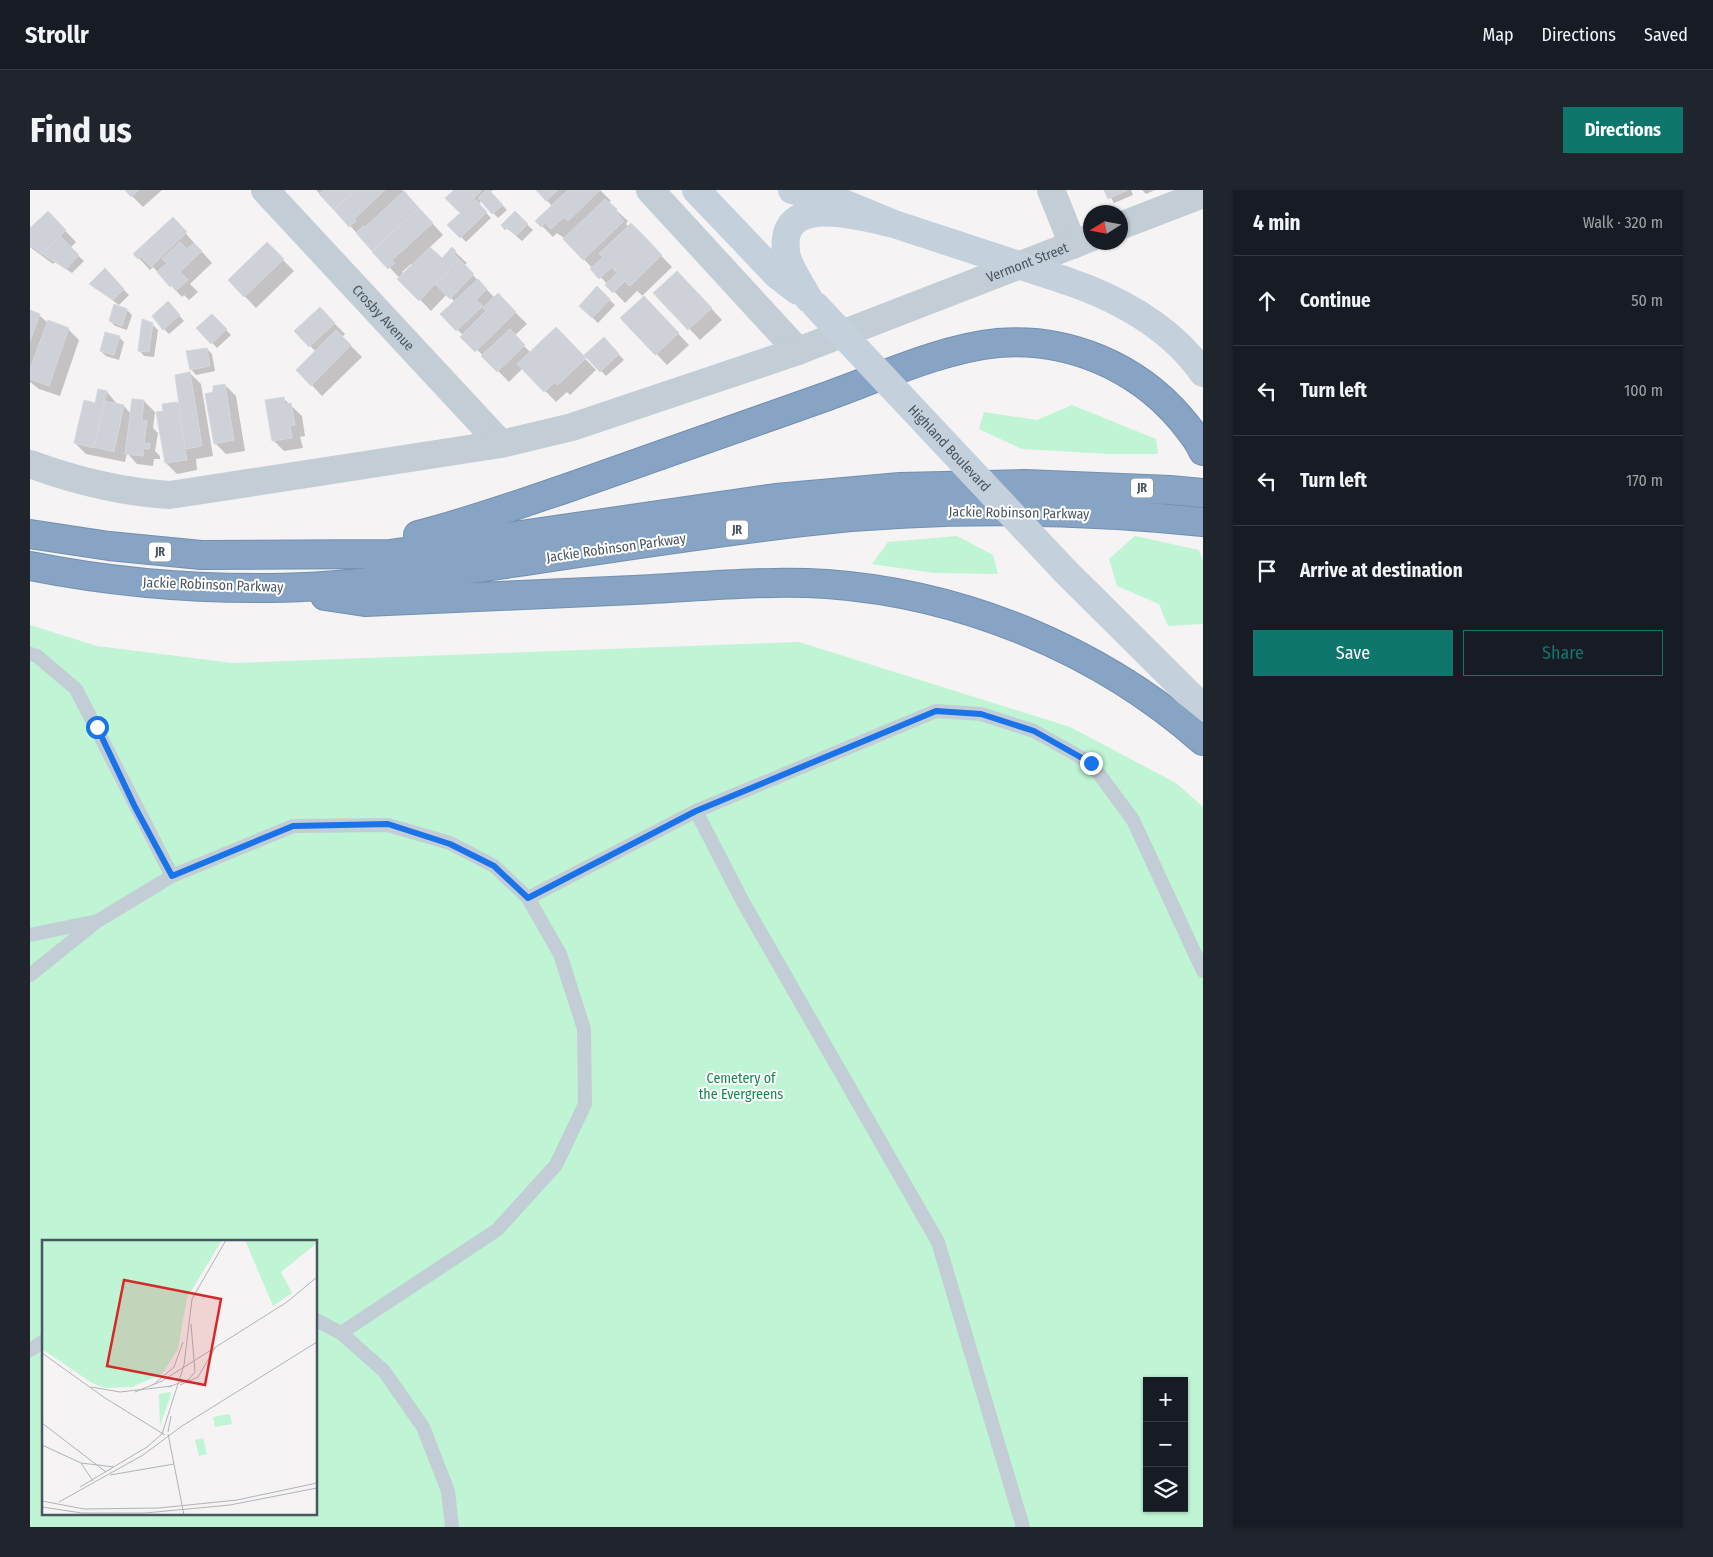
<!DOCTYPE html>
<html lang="en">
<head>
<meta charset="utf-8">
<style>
  :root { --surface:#171b24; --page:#20242c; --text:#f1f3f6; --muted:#9ea1a6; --line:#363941; --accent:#0f766e }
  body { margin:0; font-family:"Fira Sans Condensed",sans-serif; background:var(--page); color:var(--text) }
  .controls { position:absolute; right:15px; bottom:15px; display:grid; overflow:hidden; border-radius:0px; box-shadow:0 1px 4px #0004 }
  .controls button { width:45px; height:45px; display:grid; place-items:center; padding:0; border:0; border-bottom:1px solid var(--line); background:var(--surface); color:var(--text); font:25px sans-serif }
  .compass { position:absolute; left:1053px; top:15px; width:45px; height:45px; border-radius:50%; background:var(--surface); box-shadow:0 1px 4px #0004; rotate:259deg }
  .stop { position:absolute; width:15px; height:15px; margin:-11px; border:4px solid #1a73e8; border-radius:50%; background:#fff }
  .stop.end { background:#1a73e8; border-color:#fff; box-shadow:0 1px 5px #0008 }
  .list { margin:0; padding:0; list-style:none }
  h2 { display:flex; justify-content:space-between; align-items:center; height:65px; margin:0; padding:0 20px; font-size:21px }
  h2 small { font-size:16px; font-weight:400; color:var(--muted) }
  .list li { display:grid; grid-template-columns:32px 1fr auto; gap:15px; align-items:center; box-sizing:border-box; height:90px; padding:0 20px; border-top:1px solid var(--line) }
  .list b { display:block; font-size:19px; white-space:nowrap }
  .list em { font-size:16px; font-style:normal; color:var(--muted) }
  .actions { display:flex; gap:10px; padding:15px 20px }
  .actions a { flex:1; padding:11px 0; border:1px solid var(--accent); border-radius:0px; text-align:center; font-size:18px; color:var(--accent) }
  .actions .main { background:var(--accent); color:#fff }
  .icon { flex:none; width:28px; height:28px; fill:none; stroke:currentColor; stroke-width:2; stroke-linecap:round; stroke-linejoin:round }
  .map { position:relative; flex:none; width:1173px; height:1337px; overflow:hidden; border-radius:0px }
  header { display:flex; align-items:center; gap:30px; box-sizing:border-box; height:70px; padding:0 25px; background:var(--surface); border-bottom:1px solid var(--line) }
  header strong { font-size:24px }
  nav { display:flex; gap:28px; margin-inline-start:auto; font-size:18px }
  .intro { display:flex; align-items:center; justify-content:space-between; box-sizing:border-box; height:120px; padding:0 30px }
  h1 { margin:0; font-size:35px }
  .button { padding:12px 22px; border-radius:0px; background:var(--accent); color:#fff; font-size:18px; font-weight:700 }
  main { display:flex; gap:30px; padding:0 30px }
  aside { flex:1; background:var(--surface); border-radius:0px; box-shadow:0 1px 4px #0004 }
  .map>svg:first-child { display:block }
  .green { fill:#bff4d4; fill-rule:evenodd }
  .shadow { fill:#0003; fill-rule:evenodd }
  .building { fill:#ced1d8; stroke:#d6d8de }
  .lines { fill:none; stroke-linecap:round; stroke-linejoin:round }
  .motorway-casing { stroke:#728fb1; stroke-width:30 }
  .service { stroke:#c3cdd5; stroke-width:14 }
  .minor { stroke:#c3cdd5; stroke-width:28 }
  .secondary { stroke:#c4d0dc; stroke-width:28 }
  .motorway { stroke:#87a4c5; stroke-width:28 }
  .secondary-bridge { stroke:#c4d0dc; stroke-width:28 }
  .route { stroke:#1a73e8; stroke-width:6 }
  .labels { text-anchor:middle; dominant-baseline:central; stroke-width:4; stroke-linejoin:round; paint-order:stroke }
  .shield { fill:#fff; stroke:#7f8991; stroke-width:1 }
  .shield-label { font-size:12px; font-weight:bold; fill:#485662 }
  .street-label { font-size:14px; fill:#485662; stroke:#fff }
  .park-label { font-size:14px; fill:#0f884c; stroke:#fff }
  .inset-road { fill:none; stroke:#b0b4b9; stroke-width:1 }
  .view { fill:#d62828; fill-opacity:0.15; stroke:#d62828; stroke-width:2.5 }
  .inset-edge { fill:none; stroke:#485662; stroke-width:2.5 }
</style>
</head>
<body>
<header>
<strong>Strollr</strong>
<nav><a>Map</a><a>Directions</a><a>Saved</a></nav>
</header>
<div class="intro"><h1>Find us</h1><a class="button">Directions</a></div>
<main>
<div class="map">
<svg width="1173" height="1337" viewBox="0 0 1173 1337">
  <rect width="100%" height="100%" fill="#f5f3f3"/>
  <!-- green -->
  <path class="green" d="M 1042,215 L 1126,249 L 1128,264 L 1080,264 L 992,259 L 949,239 L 954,222 L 1007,230 Z
    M 927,346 L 963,365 L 968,384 L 904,383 L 842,374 L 858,352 Z
    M 1105,346 L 1169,360 L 1173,371 L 1173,434 L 1138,436 L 1129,414 L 1087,396 L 1079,369 Z
    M 0,435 L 67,456 L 203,473 L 769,452 L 1040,537 L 1146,593 L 1173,617 L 1173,1337 L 0,1337 ZM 14,1051 L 286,1051 L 286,1323 L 14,1323 ZM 1117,1191 L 1154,1191 L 1154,1318 L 1117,1318 Z"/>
  <!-- shadow -->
  <path class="shadow" d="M 96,0 L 132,0 L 113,17 Z
    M 286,0 L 372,0 L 413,45 L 399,58 L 412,70 L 422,59 L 437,73 L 434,76 L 465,108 L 468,105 L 497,134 L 484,146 L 501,163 L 526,139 L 566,180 L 540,205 L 537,202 L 526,212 L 493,178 L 479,192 L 412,124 L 425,112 L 417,104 L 401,121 ZM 381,74 L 383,76 L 374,84 L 372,82 Z
    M 426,0 L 463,0 L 460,2 L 477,20 L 468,28 L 452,11 L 448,14 L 461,28 L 436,52 L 419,35 L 431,23 L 417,8 Z
    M 507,0 L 570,0 L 581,11 L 578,13 L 598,31 L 596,34 L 599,37 L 601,35 L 642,77 L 612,106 L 659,155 L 637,175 L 592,128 L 614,107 L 607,101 L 595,113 L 534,48 L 527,43 L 523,47 L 507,31 L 522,16 Z
    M 1076,0 L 1101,0 L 1103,5 L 1084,13 Z
    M 1112,0 L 1125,0 L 1116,4 Z
    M 18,23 L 46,52 L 40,58 L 54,71 L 42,83 L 25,72 L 23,74 L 0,57 L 0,40 Z
    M 485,23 L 503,40 L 492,51 L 473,35 Z
    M 143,29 L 182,73 L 160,94 L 168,102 L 159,110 L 154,105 L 152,107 L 123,77 L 120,80 L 105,64 Z
    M 237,54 L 264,81 L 226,118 L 199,90 Z
    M 74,80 L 99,105 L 89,115 L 60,94 Z
    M 658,93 L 692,130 L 670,150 L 625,103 Z
    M 567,98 L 585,115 L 568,133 L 550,116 Z
    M 85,116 L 97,120 L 102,125 L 97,140 L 85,136 L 80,131 Z
    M 143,118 L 154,131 L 139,144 L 134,139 Z
    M 290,119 L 315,144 L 312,147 L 332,167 L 292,206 L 268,180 L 286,162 L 266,141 Z
    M 0,122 L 9,125 L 18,133 L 38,139 L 49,150 L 30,206 L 9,199 L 0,192 Z
    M 182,125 L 201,145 L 187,158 L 168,138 Z
    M 122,134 L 128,140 L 124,167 L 114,166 L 109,160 Z
    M 89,147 L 94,152 L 89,170 L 76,166 L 71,161 Z
    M 574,149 L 594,170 L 576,186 L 556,165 Z
    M 177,159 L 182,164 L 185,181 L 166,185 L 161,179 Z
    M 160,183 L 171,194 L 183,266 L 166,269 L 167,280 L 147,284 L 136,273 L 134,215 L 149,213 Z
    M 195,195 L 206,206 L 215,261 L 196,264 L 185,253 L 185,203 Z
    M 69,200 L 77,202 L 88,215 L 94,216 L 101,224 L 114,211 L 125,222 L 123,238 L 128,243 L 125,261 L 130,266 L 130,269 L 124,269 L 123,276 L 107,274 L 97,263 L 95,272 L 56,264 L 45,253 L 66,214 Z
    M 254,209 L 272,226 L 275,246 L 270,247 L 273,258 L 254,261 L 243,250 Z"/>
  <!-- building -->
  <path class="building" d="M 95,0 L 109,0 L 101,7 Z
    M 293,0 L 326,0 L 304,20 L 289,4 Z
    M 326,0 L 355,0 L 324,29 L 326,31 L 319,37 L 304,20 Z
    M 424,0 L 439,0 L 445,7 L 429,22 L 415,8 Z
    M 439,0 L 452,0 L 445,7 Z
    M 456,0 L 459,0 L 473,15 L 462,24 L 448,8 Z
    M 506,0 L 528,0 L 516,11 Z
    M 538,0 L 570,0 L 538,31 L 534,27 L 521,39 L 515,33 L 511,37 L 505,31 Z
    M 1074,0 L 1098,0 L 1078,9 Z
    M 374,1 L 389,18 L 342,61 L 326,43 L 333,36 L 335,37 Z
    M 445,9 L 457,22 L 430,48 L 417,35 Z
    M 575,9 L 587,19 L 586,22 L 594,31 L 553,70 L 533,49 Z
    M 389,18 L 403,33 L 362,70 L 365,73 L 358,79 L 342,62 Z
    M 18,21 L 36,40 L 12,64 L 0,55 L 0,38 Z
    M 485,21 L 498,34 L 486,46 L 478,37 L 475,40 L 471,35 Z
    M 143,27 L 157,42 L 121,77 L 111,67 L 108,69 L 103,64 Z
    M 601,33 L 616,48 L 584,80 L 582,77 L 569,89 L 560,79 L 573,67 L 569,64 Z
    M 30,46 L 49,65 L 36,79 L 12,64 Z
    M 616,48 L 632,65 L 600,96 L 595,91 L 583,103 L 575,95 L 587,83 L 584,80 Z
    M 150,52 L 157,59 L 164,53 L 172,61 L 150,82 L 158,90 L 147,100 L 142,95 L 140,97 L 127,82 L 137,73 L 132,69 Z
    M 237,52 L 254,69 L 214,107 L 198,90 Z
    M 400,57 L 412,68 L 422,57 L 426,61 L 424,64 L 429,69 L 389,111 L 367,89 Z
    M 429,69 L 444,84 L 420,109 L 405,94 Z
    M 75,78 L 94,99 L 83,110 L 59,94 Z
    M 647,81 L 682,118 L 658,140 L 623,103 Z
    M 448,89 L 457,99 L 446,110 L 453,116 L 426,141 L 410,124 Z
    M 567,96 L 580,109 L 562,128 L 549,116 Z
    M 468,103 L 486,122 L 445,162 L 430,147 L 456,121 L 453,118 Z
    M 614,106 L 649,143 L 625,165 L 590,128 Z
    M 138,111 L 150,125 L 133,140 L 122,126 Z
    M 84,114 L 97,119 L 92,136 L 79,131 Z
    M 290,117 L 305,133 L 279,157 L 264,141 Z
    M 0,120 L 10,124 L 0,151 Z
    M 182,124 L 197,139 L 181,154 L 166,138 Z
    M 112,129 L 123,133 L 119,162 L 108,161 Z
    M 18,130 L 39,138 L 19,196 L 0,189 L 0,179 Z
    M 526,137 L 556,168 L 528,195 L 525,192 L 514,202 L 487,174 Z
    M 480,139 L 495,155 L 467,182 L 451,166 Z
    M 306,140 L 321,155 L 281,196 L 266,180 Z
    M 75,142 L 90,146 L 84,165 L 70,161 Z
    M 574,147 L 589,164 L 570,182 L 554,165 Z
    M 177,158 L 180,176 L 160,180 L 156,161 Z
    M 160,182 L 172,256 L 155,259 L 145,185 Z
    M 195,194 L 204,250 L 184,254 L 175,204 L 183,202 L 183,196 Z
    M 68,199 L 77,201 L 64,258 L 44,253 L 54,210 L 65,213 Z
    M 254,207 L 255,214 L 261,213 L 265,235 L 260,236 L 262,248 L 242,251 L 235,210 Z
    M 102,209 L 114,210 L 112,230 L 117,231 L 114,253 L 120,254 L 119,259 L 114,258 L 113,266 L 95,264 Z
    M 75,211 L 94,215 L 84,262 L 64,257 Z
    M 147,212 L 157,270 L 135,273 L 126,222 L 133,221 L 132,214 Z"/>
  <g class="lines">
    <!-- motorway casing -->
    <g class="motorway-casing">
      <path id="motorway" d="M 0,344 L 79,356 L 171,365 L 360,364 L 746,308 L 870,297 L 995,294 L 1140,300 L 1173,303
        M 388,345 C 440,332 490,314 540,297 C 625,267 710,237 795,207 C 848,188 913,158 968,153 C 1037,147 1106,176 1151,229 C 1159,239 1168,249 1173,261
        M 0,376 C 80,392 160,399 242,398 C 324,397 407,384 489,372 C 587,357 684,342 782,331 C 912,317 1043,319 1173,332
        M 295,406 L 335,412 C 425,408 514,404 604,400 C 668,397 733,390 797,394 C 934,404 1070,460 1173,551"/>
    </g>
    <!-- service -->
    <path class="service" d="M 0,464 L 7,466 L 46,499 L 142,686
      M 666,621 L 713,712 L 908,1052 L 993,1337
      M 498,708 L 666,621 L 906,521 L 951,524 L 1004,541 L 1061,573 L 1103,630 L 1173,781
      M 0,745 L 63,732
      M 0,785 L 66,732 L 142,686 L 263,636 L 358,635 L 420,653 L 464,676 L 498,708 L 530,764 L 554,839 L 555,914 L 526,975 L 467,1040 L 311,1143
      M 286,1130 L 311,1143 L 354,1181 L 393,1237 L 418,1301 L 422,1337
      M 0,1160 L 14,1151"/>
    <!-- minor -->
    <g class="minor">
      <path id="s1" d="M 235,0 L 471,254"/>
      <path d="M 620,0 L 768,161"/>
      <path d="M 1021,0 L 1043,55"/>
      <path d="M 1090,36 L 1173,4"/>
      <path id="s2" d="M 0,274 C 46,291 91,302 140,305 L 471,254 L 542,237 L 768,161 L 1060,48"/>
    </g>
    <!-- secondary -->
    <path class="secondary" d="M 666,0 L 747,85 L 768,101
      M 762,0 L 813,13 L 864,34 L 928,55
      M 1034,90 C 1088,108 1140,136 1173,183
      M 779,109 C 772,97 765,86 760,75 C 756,67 755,56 756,48 C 762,5 837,28 864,34
      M 1035,381 L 1173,518"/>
    <!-- motorway -->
    <use href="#motorway" class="motorway"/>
    <!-- secondary-bridge -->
    <g class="secondary-bridge">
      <path d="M 928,55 L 1034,90"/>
      <path id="s3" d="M 786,116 L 1035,381"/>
    </g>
  </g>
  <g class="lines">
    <!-- route -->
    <path class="route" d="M 67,537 L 105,617 L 142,686 L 263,636 L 358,634 L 420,654 L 464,676 L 498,708 L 666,621 L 906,521 L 951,524 L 1004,541 L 1061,573"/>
  </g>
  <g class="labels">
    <!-- shield labels -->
    <g class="shield">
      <rect x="1101" y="288.5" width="22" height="19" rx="4"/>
      <rect x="696" y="330.5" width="22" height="19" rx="4"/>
      <rect x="119" y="352.5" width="22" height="19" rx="4"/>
    </g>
    <g class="shield-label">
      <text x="1112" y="298">JR</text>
      <text x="707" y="340">JR</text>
      <text x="130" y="362">JR</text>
    </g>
    <!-- street labels -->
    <g class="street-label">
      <text stroke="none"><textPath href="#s2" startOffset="1036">Vermont Street</textPath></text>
      <text stroke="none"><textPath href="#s1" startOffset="174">Crosby Avenue</textPath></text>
      <text stroke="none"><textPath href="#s3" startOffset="195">Highland Boulevard</textPath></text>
      <text transform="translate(989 323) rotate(1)">Jackie Robinson Parkway</text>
      <text transform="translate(586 358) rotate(-8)">Jackie Robinson Parkway</text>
      <text transform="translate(183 395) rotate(2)">Jackie Robinson Parkway</text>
    </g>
    <!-- park labels -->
    <g class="park-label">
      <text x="711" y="888">Cemetery of<tspan x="711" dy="16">the Evergreens</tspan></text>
    </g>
  </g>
  <!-- overview -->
  <g transform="translate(12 1050)">
    <rect width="275" height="275" fill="#f5f3f3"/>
    <path d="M 0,0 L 180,0 L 145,58 L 136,109 L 120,134 L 90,147 L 63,148 L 50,143 L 0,109 ZM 203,0 L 275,0 L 275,3 L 239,32 L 250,53 L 231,66 ZM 129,152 L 129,154 L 118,186 L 117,154 ZM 188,174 L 190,184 L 173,187 L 171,177 ZM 161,198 L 165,214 L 157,216 L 153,200 Z" fill="#bff4d4"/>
    <path class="inset-road" d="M 0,113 L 63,158 L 123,195M 111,145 L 132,127 L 141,102M 138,145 L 156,137 L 173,108M 49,147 L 78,152 L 130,146M 126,147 L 146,140 L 153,132 L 149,84M 93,152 L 120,141 L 245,62 L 275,37M 0,183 L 64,232M 126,192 L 129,176M 120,194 L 142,125 L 150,59 L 184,0M 126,194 L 142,275M 0,205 L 39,223 L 72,227M 39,223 L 51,241M 68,235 L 132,224M 38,247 L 105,207 L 121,193M 0,261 L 42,269 L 117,268 L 195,260 L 275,243M 17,262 L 101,215 L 140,186 L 275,102M 0,267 L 40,273 L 103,273 L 188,265 L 275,248"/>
    <path class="view" d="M 82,40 L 179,59 L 163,145 L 65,126 Z"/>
    <rect width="275" height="275" class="inset-edge"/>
  </g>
</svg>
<div class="controls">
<button>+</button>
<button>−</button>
<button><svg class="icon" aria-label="layers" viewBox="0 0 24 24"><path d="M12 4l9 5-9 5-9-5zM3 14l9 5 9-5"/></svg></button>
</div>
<svg class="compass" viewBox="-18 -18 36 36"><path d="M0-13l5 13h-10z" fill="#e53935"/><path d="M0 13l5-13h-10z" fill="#9ea1a6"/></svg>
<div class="stop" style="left:67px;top:537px"></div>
<div class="stop end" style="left:1061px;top:573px"></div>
</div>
<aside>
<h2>4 min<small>Walk · 320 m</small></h2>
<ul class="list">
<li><svg class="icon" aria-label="ahead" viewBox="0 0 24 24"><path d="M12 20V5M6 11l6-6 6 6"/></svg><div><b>Continue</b></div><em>50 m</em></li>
<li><svg class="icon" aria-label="left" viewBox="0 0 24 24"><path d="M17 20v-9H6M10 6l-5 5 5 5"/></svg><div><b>Turn left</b></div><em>100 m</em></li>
<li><svg class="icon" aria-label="left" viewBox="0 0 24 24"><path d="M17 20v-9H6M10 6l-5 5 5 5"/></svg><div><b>Turn left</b></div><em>170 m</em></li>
<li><svg class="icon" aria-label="arrive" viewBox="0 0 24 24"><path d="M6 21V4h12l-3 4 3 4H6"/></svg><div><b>Arrive at destination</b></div></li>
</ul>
<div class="actions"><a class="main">Save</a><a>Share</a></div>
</aside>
</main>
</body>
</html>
